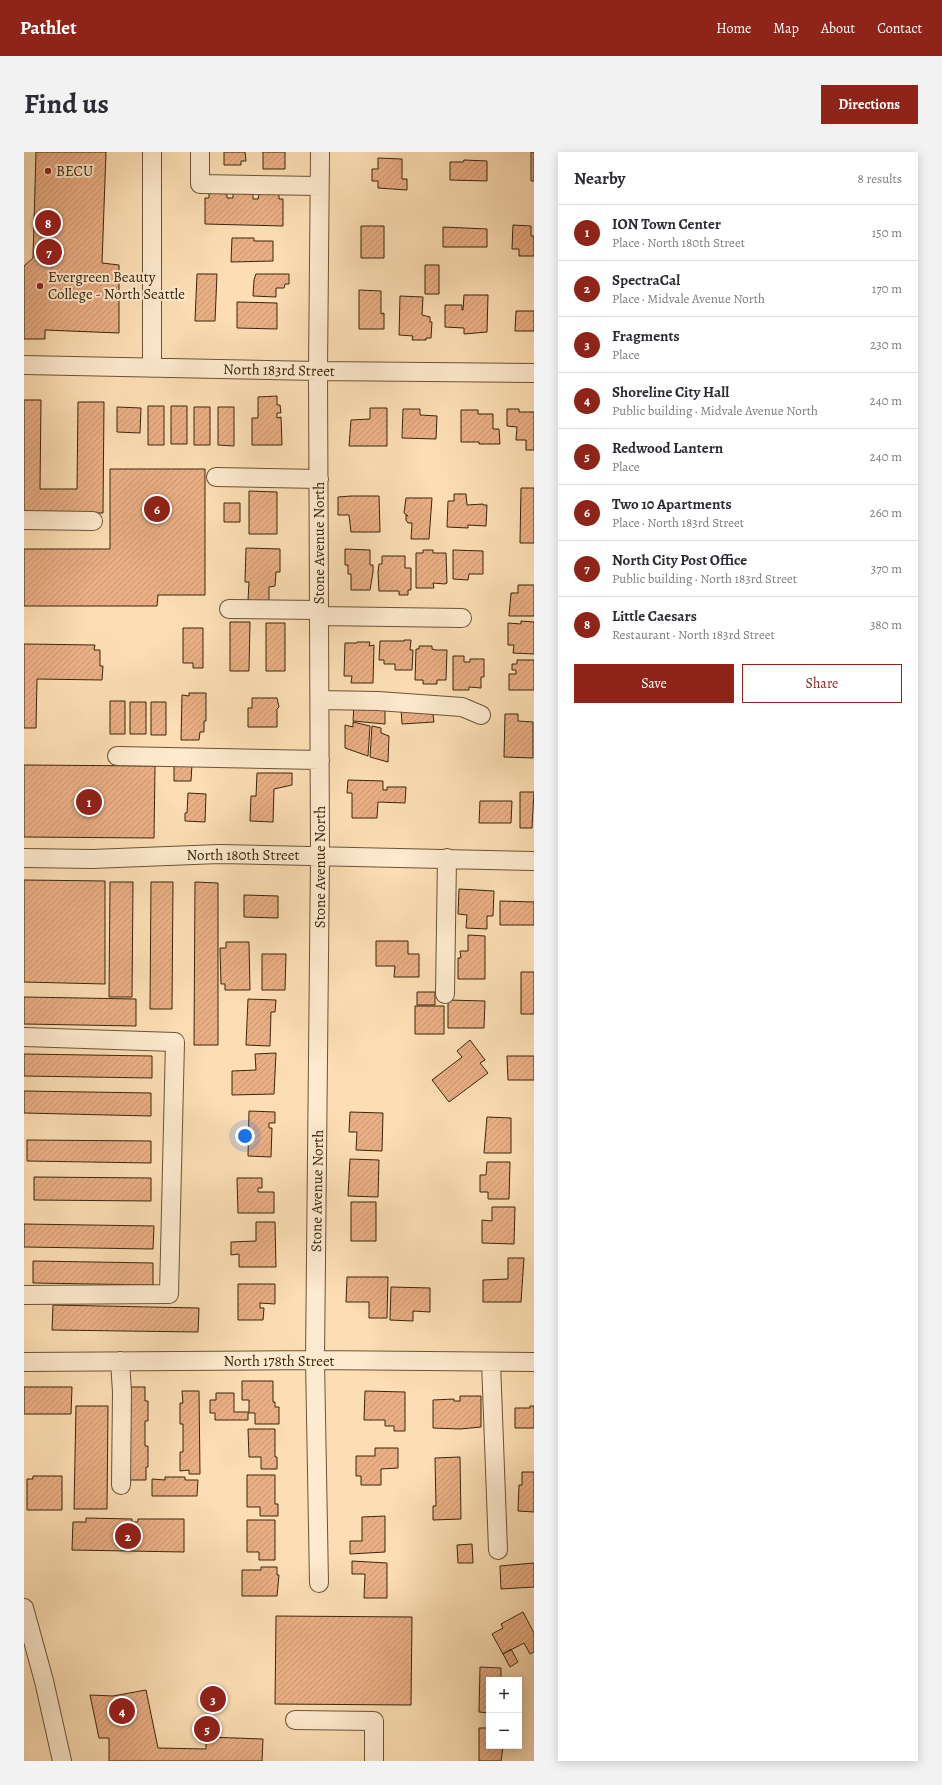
<!DOCTYPE html>
<html lang="en">
<head>
<meta charset="utf-8">
<style>
  :root { --surface:#fff; --page:#f2f2f3; --text:#2b2b33; --muted:#7c7c81; --line:#e1e1e2; --accent:#8f2418 }
  body { margin:0; font-family:Alegreya,serif; background:var(--page); color:var(--text) }
  .controls { position:absolute; right:12px; bottom:12px; display:grid; overflow:hidden; border-radius:0px; box-shadow:0 2px 10px #0003 }
  .controls button { width:36px; height:36px; display:grid; place-items:center; padding:0; border:0; border-bottom:1px solid var(--line); background:var(--surface); color:var(--text); font:20px sans-serif }
  .you { position:absolute; left:221px; top:984px; width:14px; height:14px; margin:-10px; border:3px solid #fff; border-radius:50%; background:#1a73e8; box-shadow:0 0 0 6px #1a73e833 }
  .badge { display:grid; place-items:center; width:26px; height:26px; border-radius:50%; background:var(--accent); color:#fff; font-size:13px; font-weight:700 }
  .pin { position:absolute; translate:-50% -50%; border:2px solid #fff; box-shadow:0 1px 4px #0006 }
  .list { margin:0; padding:0; list-style:none }
  h2 { display:flex; justify-content:space-between; align-items:center; height:52px; margin:0; padding:0 16px; font-size:17px }
  h2 small { font-size:13px; font-weight:400; color:var(--muted) }
  .list li { display:grid; grid-template-columns:26px 1fr auto; gap:12px; align-items:center; box-sizing:border-box; height:56px; padding:0 16px; border-top:1px solid var(--line) }
  .list b { display:block; font-size:15px; white-space:nowrap }
  .list p { margin:0; font-size:13px; white-space:nowrap; color:var(--muted) }
  .list em { font-size:13px; font-style:normal; color:var(--muted) }
  .actions { display:flex; gap:8px; padding:12px 16px }
  .actions a { flex:1; padding:9px 0; border:1px solid var(--accent); border-radius:0px; text-align:center; font-size:14px; color:var(--accent) }
  .actions .main { background:var(--accent); color:#fff }
  .map { position:relative; flex:none; width:510px; height:1609px; overflow:hidden; border-radius:0px }
  header { display:flex; align-items:center; gap:24px; box-sizing:border-box; height:56px; padding:0 20px; background:var(--accent); color:#fff }
  header strong { font-size:19px }
  nav { display:flex; gap:22px; margin-inline-start:auto; font-size:14px }
  .intro { display:flex; align-items:center; justify-content:space-between; box-sizing:border-box; height:96px; padding:0 24px }
  h1 { margin:0; font-size:28px }
  .button { padding:10px 18px; border-radius:0px; background:var(--accent); color:#fff; font-size:14px; font-weight:700 }
  main { display:flex; gap:24px; padding:0 24px }
  aside { flex:1; background:var(--surface); border-radius:0px; box-shadow:0 2px 10px #0003 }
  .map>svg:first-child { display:block }
  .building { fill:url(#building-hatch); stroke:#39260d }
  .lines { fill:none; stroke-linecap:round; stroke-linejoin:round }
  .minor-casing { stroke:#6a5437; stroke-width:20 }
  .minor { stroke:#feeace; stroke-width:18 }
  .poi-dot { fill:#8f2418; stroke:#feeace; stroke-width:1.5 }
  .labels { text-anchor:middle; dominant-baseline:central; stroke-width:4; stroke-linejoin:round; paint-order:stroke }
  .poi-label { font-size:15px; fill:#39260d; stroke:#feeace; text-anchor:start }
  .street-label { font-size:15px; fill:#39260d; stroke:#feeace }
</style>
</head>
<body>
<header>
<strong>Pathlet</strong>
<nav><a>Home</a><a>Map</a><a>About</a><a>Contact</a></nav>
</header>
<div class="intro"><h1>Find us</h1><a class="button">Directions</a></div>
<main>
<div class="map">
<svg width="510" height="1609" viewBox="0 0 510 1609">
  <defs>
    <pattern id="building-hatch" width="6" height="6" patternUnits="userSpaceOnUse"><rect width="6" height="6" fill="#ebaf85"/><path d="M-1 1l2-2M0 6l6-6M5 7l2-2" fill="none" stroke="#ca9672"/></pattern>
  </defs>
  <rect width="100%" height="100%" fill="#fddeb4"/>
  <filter id="stains"><feTurbulence type="fractalNoise" baseFrequency=".005" numOctaves="4"/><feColorMatrix values="0 0 0 0 .2 0 0 0 0 .09 0 0 0 0 .02 0 0 0 .5 -.17"/></filter>
  <radialGradient id="worn" r=".72"><stop offset=".6" stop-color="#630" stop-opacity="0"/><stop offset="1" stop-color="#630" stop-opacity=".3"/></radialGradient>
  <!-- building -->
  <path class="building" d="M 12,0 L 82,0 L 78,111 L 95,113 L 95,181 L 21,178 L 21,187 L 0,187 L 0,114 L 9,106 Z
    M 200,0 L 221,0 L 222,9 L 217,9 L 217,13 L 200,13 Z
    M 239,0 L 261,0 L 261,17 L 239,17 Z
    M 507,0 L 510,0 L 510,29 L 507,29 Z
    M 354,6 L 378,7 L 378,27 L 383,27 L 383,38 L 354,36 L 354,29 L 348,29 L 348,17 L 354,17 Z
    M 440,8 L 463,9 L 463,29 L 426,28 L 426,10 L 439,10 Z
    M 185,41 L 203,42 L 203,46 L 209,46 L 209,41 L 229,42 L 229,47 L 234,47 L 235,42 L 255,42 L 255,47 L 259,47 L 259,74 L 181,72 L 181,46 L 185,46 Z
    M 489,73 L 507,74 L 507,84 L 510,84 L 510,104 L 495,104 L 495,97 L 488,97 Z
    M 337,74 L 360,74 L 360,106 L 337,106 Z
    M 419,75 L 463,77 L 463,95 L 419,95 Z
    M 208,86 L 230,86 L 230,89 L 249,89 L 249,109 L 207,110 Z
    M 401,113 L 415,113 L 415,142 L 401,142 Z
    M 173,122 L 193,122 L 191,169 L 171,169 Z
    M 232,122 L 265,122 L 265,132 L 261,132 L 260,136 L 252,136 L 252,145 L 229,144 L 230,128 Z
    M 335,138 L 357,139 L 357,162 L 360,161 L 360,177 L 335,177 Z
    M 440,143 L 464,143 L 463,180 L 440,182 L 440,176 L 421,175 L 421,153 L 438,153 L 438,158 L 439,158 Z
    M 376,144 L 399,145 L 398,163 L 406,165 L 406,170 L 408,170 L 407,186 L 402,186 L 402,188 L 388,188 L 389,184 L 375,183 Z
    M 213,150 L 253,151 L 253,177 L 213,176 Z
    M 492,159 L 510,159 L 510,179 L 491,179 Z
    M 253,244 L 253,253 L 256,253 L 257,261 L 253,261 L 253,266 L 257,265 L 258,293 L 228,293 L 228,266 L 234,266 L 234,245 Z
    M 0,248 L 17,248 L 16,337 L 53,337 L 54,250 L 80,250 L 79,361 L 0,360 Z
    M 124,254 L 140,254 L 140,293 L 124,293 Z
    M 147,254 L 163,254 L 163,292 L 147,292 Z
    M 93,255 L 117,256 L 116,281 L 93,280 Z
    M 170,255 L 186,255 L 186,293 L 170,293 Z
    M 194,255 L 210,255 L 210,294 L 194,293 Z
    M 346,256 L 363,256 L 363,294 L 325,294 L 327,268 L 346,267 Z
    M 379,257 L 396,257 L 396,263 L 413,264 L 412,287 L 378,286 Z
    M 483,257 L 495,257 L 495,260 L 510,260 L 510,298 L 502,298 L 502,288 L 492,288 L 493,275 L 483,274 Z
    M 437,258 L 454,258 L 454,262 L 469,262 L 469,277 L 475,277 L 476,292 L 455,292 L 455,290 L 437,290 Z
    M 86,317 L 181,317 L 181,443 L 134,443 L 133,454 L 0,454 L 0,397 L 86,397 Z
    M 497,336 L 510,336 L 510,391 L 496,391 Z
    M 225,339 L 253,340 L 253,382 L 225,382 Z
    M 430,342 L 442,342 L 443,353 L 459,352 L 459,353 L 463,353 L 462,374 L 444,373 L 444,376 L 423,375 L 424,349 L 430,349 Z
    M 327,344 L 355,344 L 356,380 L 327,380 L 325,363 L 314,363 L 314,345 Z
    M 382,346 L 408,346 L 405,387 L 387,387 L 388,371 L 384,371 L 382,368 L 382,363 L 384,364 L 380,361 Z
    M 200,351 L 216,351 L 216,370 L 200,370 Z
    M 222,396 L 256,397 L 256,420 L 252,420 L 251,434 L 245,435 L 245,449 L 224,449 L 225,430 L 221,430 Z
    M 321,397 L 346,398 L 346,413 L 349,413 L 349,420 L 346,438 L 327,438 L 327,422 L 324,422 L 324,413 L 321,413 Z
    M 399,398 L 409,398 L 409,401 L 422,401 L 423,431 L 421,432 L 409,431 L 410,436 L 392,436 L 392,401 L 399,401 Z
    M 429,398 L 459,399 L 459,422 L 445,422 L 444,428 L 429,427 Z
    M 358,404 L 381,404 L 381,416 L 387,416 L 387,438 L 384,438 L 384,443 L 375,443 L 375,439 L 355,439 L 354,420 L 355,412 L 358,412 Z
    M 494,433 L 510,433 L 510,464 L 485,464 L 487,441 L 494,441 Z
    M 497,469 L 510,470 L 510,502 L 489,501 L 490,493 L 484,493 L 484,471 L 497,472 Z
    M 206,470 L 226,470 L 225,519 L 206,519 Z
    M 242,471 L 261,471 L 261,519 L 242,519 Z
    M 159,476 L 179,476 L 179,516 L 169,516 L 169,511 L 159,511 Z
    M 380,488 L 387,488 L 386,498 L 389,498 L 388,518 L 371,518 L 371,512 L 360,512 L 360,508 L 355,508 L 356,489 L 380,489 Z
    M 333,490 L 346,490 L 345,494 L 350,493 L 349,531 L 327,531 L 328,524 L 320,524 L 321,491 L 333,491 Z
    M 0,492 L 71,493 L 70,498 L 76,498 L 76,514 L 79,514 L 78,528 L 13,527 L 12,576 L 0,576 Z
    M 395,494 L 408,494 L 408,497 L 412,498 L 423,498 L 422,528 L 413,528 L 413,532 L 399,532 L 399,528 L 391,528 L 392,497 L 395,497 Z
    M 429,504 L 440,504 L 440,510 L 446,510 L 446,507 L 460,507 L 460,525 L 457,525 L 457,536 L 445,535 L 445,538 L 429,538 Z
    M 493,508 L 510,508 L 510,538 L 485,538 L 485,522 L 492,522 L 492,518 L 488,518 L 488,512 L 493,512 Z
    M 165,541 L 182,541 L 182,569 L 180,569 L 180,580 L 176,580 L 175,588 L 157,588 L 158,543 L 165,544 Z
    M 228,546 L 253,546 L 255,555 L 253,557 L 253,575 L 224,575 L 224,556 L 228,556 Z
    M 86,549 L 101,549 L 101,582 L 86,582 Z
    M 106,550 L 122,550 L 122,582 L 106,582 Z
    M 127,550 L 142,550 L 142,583 L 127,583 Z
    M 330,553 L 361,556 L 361,572 L 329,569 Z
    M 408,555 L 410,570 L 378,572 L 377,556 Z
    M 481,562 L 494,562 L 494,569 L 509,570 L 509,606 L 480,605 Z
    M 329,570 L 346,574 L 344,604 L 321,596 L 321,573 L 329,575 Z
    M 348,574 L 357,576 L 357,581 L 365,584 L 364,610 L 346,605 Z
    M 150,611 L 168,612 L 167,629 L 150,629 Z
    M 0,613 L 131,614 L 130,686 L 0,685 Z
    M 233,621 L 268,621 L 268,633 L 250,637 L 249,670 L 226,669 L 227,644 L 232,644 Z
    M 324,628 L 359,629 L 359,638 L 363,638 L 363,635 L 382,635 L 381,651 L 354,650 L 353,666 L 328,666 L 328,641 L 323,641 Z
    M 496,640 L 510,640 L 508,676 L 496,676 Z
    M 164,641 L 182,642 L 181,670 L 161,669 L 161,661 L 163,661 Z
    M 456,649 L 488,649 L 487,671 L 455,671 Z
    M 0,728 L 81,729 L 81,832 L 0,830 Z
    M 86,730 L 109,730 L 108,845 L 85,845 Z
    M 127,730 L 149,730 L 148,857 L 126,857 Z
    M 171,730 L 194,731 L 194,893 L 170,893 Z
    M 435,737 L 470,739 L 469,764 L 463,764 L 463,777 L 442,776 L 443,763 L 434,762 Z
    M 220,743 L 254,744 L 254,766 L 220,765 Z
    M 476,749 L 510,750 L 510,773 L 476,773 Z
    M 444,783 L 461,784 L 461,827 L 434,827 L 434,806 L 437,806 L 436,799 L 444,799 Z
    M 352,789 L 384,789 L 384,802 L 395,802 L 395,825 L 370,825 L 371,814 L 352,814 Z
    M 202,790 L 225,790 L 226,838 L 201,838 L 201,832 L 197,832 L 196,796 L 202,796 Z
    M 238,802 L 262,802 L 261,838 L 238,838 Z
    M 497,820 L 510,820 L 510,862 L 497,862 Z
    M 393,840 L 411,840 L 411,853 L 393,853 Z
    M 0,845 L 112,847 L 112,874 L 0,872 Z
    M 224,847 L 252,848 L 251,860 L 247,860 L 246,894 L 222,893 Z
    M 424,848 L 461,849 L 460,876 L 424,876 Z
    M 391,854 L 420,854 L 420,882 L 391,882 Z
    M 446,888 L 461,908 L 456,911 L 464,921 L 425,950 L 408,928 L 438,905 L 433,899 Z
    M 252,901 L 250,942 L 208,943 L 208,919 L 232,918 L 231,902 Z
    M 0,902 L 128,904 L 128,926 L 0,924 Z
    M 483,904 L 510,904 L 510,928 L 484,928 Z
    M 0,939 L 127,941 L 127,964 L 0,961 Z
    M 225,959 L 251,960 L 251,971 L 245,971 L 245,976 L 248,976 L 247,1005 L 224,1004 Z
    M 326,960 L 359,961 L 358,999 L 332,998 L 333,980 L 325,980 Z
    M 463,965 L 487,966 L 487,1001 L 460,1001 Z
    M 3,988 L 127,989 L 127,1011 L 3,1009 Z
    M 326,1007 L 355,1008 L 354,1045 L 324,1044 Z
    M 463,1010 L 486,1010 L 485,1047 L 464,1047 L 464,1040 L 456,1040 L 456,1023 L 462,1023 Z
    M 10,1025 L 127,1026 L 127,1049 L 10,1048 Z
    M 213,1026 L 238,1026 L 238,1036 L 234,1036 L 234,1040 L 250,1040 L 250,1061 L 214,1061 Z
    M 327,1050 L 352,1050 L 352,1089 L 327,1089 Z
    M 468,1055 L 491,1055 L 490,1092 L 458,1091 L 458,1068 L 468,1069 Z
    M 232,1070 L 251,1070 L 252,1115 L 215,1115 L 215,1102 L 207,1103 L 207,1090 L 232,1089 Z
    M 0,1072 L 130,1074 L 129,1097 L 0,1095 Z
    M 484,1106 L 500,1106 L 497,1150 L 459,1150 L 459,1128 L 484,1127 Z
    M 9,1109 L 129,1111 L 129,1133 L 9,1131 Z
    M 323,1125 L 364,1125 L 363,1166 L 345,1166 L 345,1150 L 322,1150 Z
    M 214,1132 L 251,1132 L 251,1152 L 236,1151 L 236,1156 L 240,1156 L 239,1168 L 214,1168 Z
    M 367,1135 L 406,1136 L 406,1160 L 389,1159 L 389,1169 L 366,1168 Z
    M 29,1153 L 175,1156 L 174,1180 L 28,1178 Z
    M 218,1229 L 249,1229 L 249,1250 L 251,1250 L 251,1255 L 255,1255 L 255,1272 L 231,1272 L 231,1261 L 224,1261 L 224,1268 L 191,1268 L 191,1261 L 186,1261 L 186,1248 L 192,1248 L 192,1241 L 210,1241 L 210,1260 L 225,1260 L 225,1248 L 218,1248 Z
    M 0,1235 L 48,1235 L 47,1262 L 0,1262 Z
    M 104,1235 L 121,1235 L 121,1249 L 124,1249 L 124,1269 L 121,1269 L 121,1294 L 124,1294 L 124,1315 L 122,1315 L 122,1328 L 104,1328 Z
    M 158,1239 L 175,1239 L 176,1322 L 165,1322 L 165,1318 L 156,1319 L 156,1300 L 159,1300 L 159,1272 L 156,1272 L 156,1251 L 159,1251 Z
    M 341,1239 L 381,1240 L 381,1279 L 370,1279 L 370,1274 L 361,1274 L 361,1268 L 340,1268 Z
    M 436,1244 L 457,1244 L 457,1275 L 436,1277 L 409,1276 L 409,1248 L 430,1247 L 430,1249 L 436,1249 Z
    M 52,1254 L 84,1254 L 83,1357 L 50,1357 Z
    M 506,1254 L 510,1254 L 510,1276 L 491,1276 L 491,1256 L 506,1256 Z
    M 224,1277 L 251,1277 L 251,1305 L 253,1305 L 253,1317 L 237,1317 L 237,1305 L 225,1305 Z
    M 351,1296 L 374,1296 L 374,1316 L 357,1317 L 357,1333 L 337,1333 L 337,1324 L 332,1324 L 332,1304 L 351,1304 Z
    M 436,1305 L 437,1367 L 409,1368 L 409,1354 L 412,1354 L 411,1306 Z
    M 498,1320 L 510,1320 L 510,1360 L 494,1359 L 495,1333 L 498,1333 Z
    M 223,1323 L 251,1323 L 251,1352 L 254,1352 L 254,1364 L 236,1364 L 236,1355 L 223,1355 Z
    M 9,1324 L 38,1324 L 38,1358 L 3,1358 L 3,1327 L 9,1327 Z
    M 141,1325 L 161,1325 L 161,1328 L 174,1328 L 173,1344 L 128,1344 L 128,1327 L 141,1328 Z
    M 361,1364 L 361,1400 L 326,1402 L 326,1389 L 338,1389 L 338,1365 Z
    M 62,1366 L 108,1367 L 108,1370 L 114,1370 L 114,1367 L 160,1367 L 160,1400 L 48,1398 L 49,1370 L 62,1370 Z
    M 223,1368 L 251,1368 L 251,1408 L 235,1408 L 235,1400 L 223,1400 Z
    M 448,1392 L 449,1411 L 434,1411 L 433,1393 Z
    M 328,1409 L 363,1411 L 363,1446 L 340,1446 L 341,1422 L 328,1422 Z
    M 510,1411 L 510,1435 L 477,1437 L 476,1414 Z
    M 237,1415 L 253,1415 L 253,1423 L 255,1423 L 253,1444 L 218,1444 L 218,1418 L 237,1418 Z
    M 499,1460 L 510,1481 L 510,1500 L 506,1502 L 500,1491 L 479,1502 L 468,1482 L 479,1476 L 477,1472 Z
    M 252,1464 L 388,1465 L 387,1553 L 251,1552 Z
    M 487,1497 L 494,1510 L 486,1515 L 479,1502 Z
    M 456,1515 L 477,1516 L 477,1528 L 465,1528 L 465,1561 L 455,1560 Z
    M 122,1538 L 134,1596 L 182,1597 L 182,1585 L 239,1587 L 238,1609 L 85,1609 L 85,1586 L 75,1586 L 66,1543 L 89,1544 Z
    M 455,1576 L 465,1576 L 465,1594 L 479,1595 L 477,1609 L 455,1609 Z"/>
  <g class="lines">
    <!-- minor casing -->
    <g class="minor-casing">
      <path id="minor" d="M 176,0 L 176,32 L 295,34
        M 0,213 L 294,219 L 510,221
        M 128,216 L 128,0
        M 192,325 L 295,327
        M 0,368 L 69,369
        M 205,457 L 295,458
        M 295,464 L 438,466
        M 296,548 L 354,549 L 438,555 L 457,563
        M 93,604 L 296,608
        M 0,706 L 68,707 L 195,702 L 510,709
        M 421,842 L 423,706
        M 0,885 L 151,890 L 145,1142 L 0,1143
        M 96,1209 L 98,1240 L 97,1333
        M 0,1210 L 291,1208 L 510,1210
        M 467,1210 L 474,1398
        M 295,1431 L 291,1208 L 296,704 L 294,219 L 296,0
        M 0,1456 L 20,1529 L 38,1609
        M 271,1568 L 350,1569 L 350,1609"/>
    </g>
    <!-- minor -->
    <use href="#minor" class="minor"/>
  </g>
  <!-- markers -->
  <g class="poi-dot">
    <circle cx="24" cy="19" r="4"/>
    <circle cx="16" cy="134" r="4"/>
  </g>
  <g class="labels">
    <!-- poi labels -->
    <g class="poi-label">
      <text x="32" y="19">BECU</text>
      <text x="24" y="125">Evergreen Beauty<tspan x="24" dy="17">College - North Seattle</tspan></text>
    </g>
    <!-- street labels -->
    <g class="street-label">
      <text transform="translate(255 218) rotate(1)">North 183rd Street</text>
      <text transform="translate(295 391) rotate(-90)">Stone Avenue North</text>
      <text x="219" y="703">North 180th Street</text>
      <text transform="translate(296 715) rotate(-90)">Stone Avenue North</text>
      <text transform="translate(293 1039) rotate(-89)">Stone Avenue North</text>
      <text x="255" y="1209">North 178th Street</text>
    </g>
  </g>
  <rect width="100%" height="100%" filter="url(#stains)"/>
  <rect width="100%" height="100%" fill="url(#worn)"/>
</svg>
<div class="controls">
<button>+</button>
<button>−</button>
</div>
<div class="you"></div>
<div class="pin badge" style="left:65px;top:650px">1</div>
<div class="pin badge" style="left:104px;top:1384px">2</div>
<div class="pin badge" style="left:189px;top:1547px">3</div>
<div class="pin badge" style="left:98px;top:1559px">4</div>
<div class="pin badge" style="left:183px;top:1577px">5</div>
<div class="pin badge" style="left:133px;top:357px">6</div>
<div class="pin badge" style="left:25px;top:100px">7</div>
<div class="pin badge" style="left:24px;top:71px">8</div>
</div>
<aside>
<h2>Nearby<small>8 results</small></h2>
<ul class="list">
<li><span class="badge">1</span><div><b>ION Town Center</b><p>Place · North 180th Street</p></div><em>150 m</em></li>
<li><span class="badge">2</span><div><b>SpectraCal</b><p>Place · Midvale Avenue North</p></div><em>170 m</em></li>
<li><span class="badge">3</span><div><b>Fragments</b><p>Place</p></div><em>230 m</em></li>
<li><span class="badge">4</span><div><b>Shoreline City Hall</b><p>Public building · Midvale Avenue North</p></div><em>240 m</em></li>
<li><span class="badge">5</span><div><b>Redwood Lantern</b><p>Place</p></div><em>240 m</em></li>
<li><span class="badge">6</span><div><b>Two 10 Apartments</b><p>Place · North 183rd Street</p></div><em>260 m</em></li>
<li><span class="badge">7</span><div><b>North City Post Office</b><p>Public building · North 183rd Street</p></div><em>370 m</em></li>
<li><span class="badge">8</span><div><b>Little Caesars</b><p>Restaurant · North 183rd Street</p></div><em>380 m</em></li>
</ul>
<div class="actions"><a class="main">Save</a><a>Share</a></div>
</aside>
</main>
</body>
</html>
